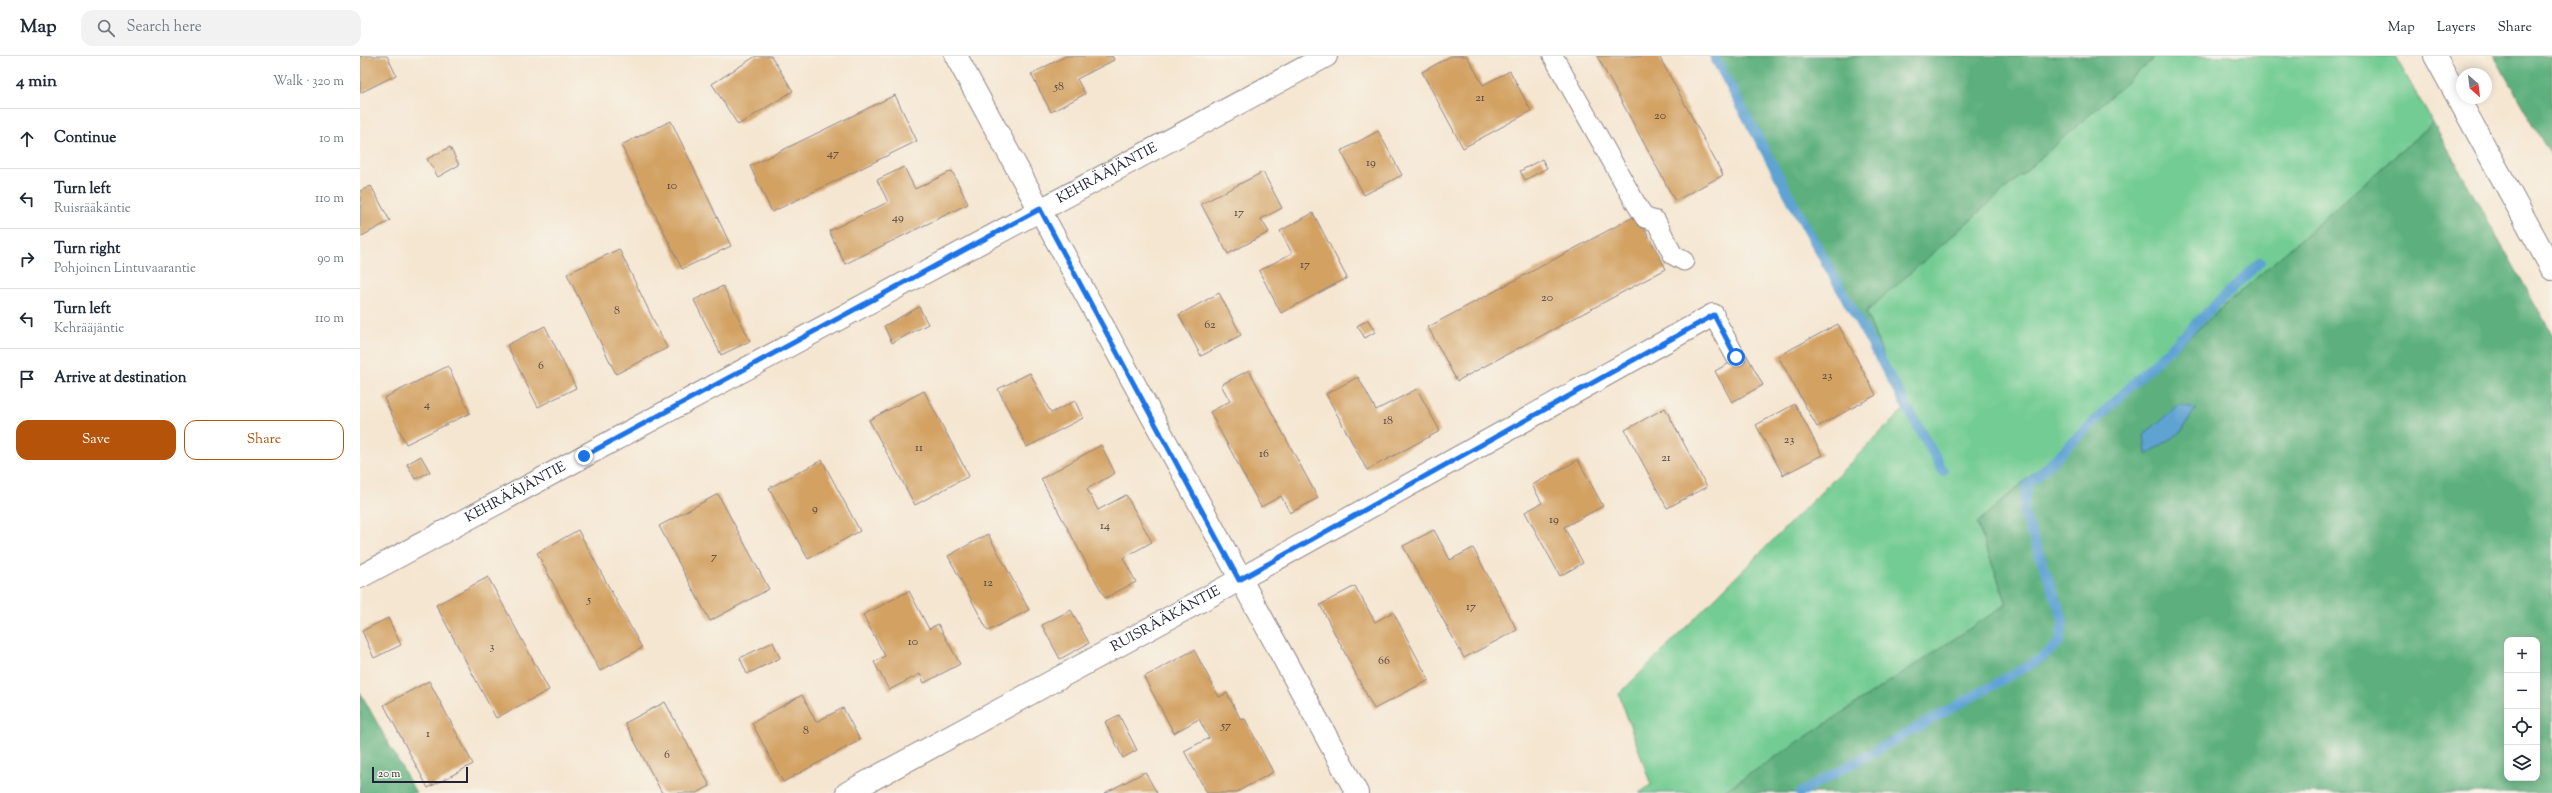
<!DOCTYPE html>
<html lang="en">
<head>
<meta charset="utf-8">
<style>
  :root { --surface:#fff; --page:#f2f2f3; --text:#1f2937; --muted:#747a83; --line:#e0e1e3; --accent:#b45309 }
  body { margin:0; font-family:"Sorts Mill Goudy",serif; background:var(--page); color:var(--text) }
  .controls { position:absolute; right:12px; bottom:12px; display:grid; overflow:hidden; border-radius:8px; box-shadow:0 2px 10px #0003 }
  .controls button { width:36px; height:36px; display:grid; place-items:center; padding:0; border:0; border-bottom:1px solid var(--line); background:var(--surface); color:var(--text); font:20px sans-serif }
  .compass { position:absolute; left:2096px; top:12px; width:36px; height:36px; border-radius:50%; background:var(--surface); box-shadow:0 2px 10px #0003; rotate:152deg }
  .scale { position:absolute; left:12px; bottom:10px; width:96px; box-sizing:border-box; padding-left:4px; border:2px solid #22223b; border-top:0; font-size:11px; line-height:14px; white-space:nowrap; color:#22223b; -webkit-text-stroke:3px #f7f3e8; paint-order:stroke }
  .stop { position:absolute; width:12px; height:12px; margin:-9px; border:3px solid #1a73e8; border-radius:50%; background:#fff }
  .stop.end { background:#1a73e8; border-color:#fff; box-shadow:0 1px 4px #0008 }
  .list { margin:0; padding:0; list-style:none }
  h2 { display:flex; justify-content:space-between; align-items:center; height:52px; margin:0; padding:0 16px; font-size:17px }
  h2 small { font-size:13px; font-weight:400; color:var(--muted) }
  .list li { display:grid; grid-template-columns:26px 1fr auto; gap:12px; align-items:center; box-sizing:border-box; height:60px; padding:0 16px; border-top:1px solid var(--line) }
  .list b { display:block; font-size:15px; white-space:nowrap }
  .list p { margin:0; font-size:13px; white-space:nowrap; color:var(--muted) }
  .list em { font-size:13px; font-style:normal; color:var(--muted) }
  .actions { display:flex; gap:8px; padding:12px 16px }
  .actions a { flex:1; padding:9px 0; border:1px solid var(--accent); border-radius:12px; text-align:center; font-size:14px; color:var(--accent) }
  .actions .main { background:var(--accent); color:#fff }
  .icon { flex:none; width:22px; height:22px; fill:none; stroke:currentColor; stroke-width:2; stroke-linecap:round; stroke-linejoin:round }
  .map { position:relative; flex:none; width:2192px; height:737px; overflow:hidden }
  header { display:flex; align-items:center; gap:24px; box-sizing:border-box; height:56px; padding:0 20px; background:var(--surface); border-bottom:1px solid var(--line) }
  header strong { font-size:19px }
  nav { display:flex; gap:22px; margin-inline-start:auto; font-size:14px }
  .search { width:280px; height:36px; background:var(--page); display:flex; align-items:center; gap:10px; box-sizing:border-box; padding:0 14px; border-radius:12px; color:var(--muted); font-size:15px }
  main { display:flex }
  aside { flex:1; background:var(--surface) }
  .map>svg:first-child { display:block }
  .green { fill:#72cc93; stroke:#4a7767 }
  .forest { fill:#5db07d; stroke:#40695c; fill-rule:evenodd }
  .water { fill:#5fa3d3; stroke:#406287 }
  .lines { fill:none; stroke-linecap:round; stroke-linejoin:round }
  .stream { stroke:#5fa3d3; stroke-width:10 }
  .building { fill:#d3a263 }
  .service-casing { stroke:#8c8486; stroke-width:21 }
  .minor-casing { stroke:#8c8486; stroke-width:24 }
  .tertiary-casing { stroke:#8c8486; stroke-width:24 }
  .service { stroke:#fff; stroke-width:19 }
  .minor { stroke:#fff; stroke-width:22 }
  .tertiary { stroke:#fff; stroke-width:22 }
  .route { stroke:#1a73e8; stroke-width:5 }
  .labels { text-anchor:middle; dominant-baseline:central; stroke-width:3.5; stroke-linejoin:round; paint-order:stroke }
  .number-label { font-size:12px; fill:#4e4245 }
  .street-label { font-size:14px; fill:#22223b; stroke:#f7f3e8 }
</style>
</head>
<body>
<header>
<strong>Map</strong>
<div class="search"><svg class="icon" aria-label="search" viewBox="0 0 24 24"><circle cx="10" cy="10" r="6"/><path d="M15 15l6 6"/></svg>Search here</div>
<nav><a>Map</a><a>Layers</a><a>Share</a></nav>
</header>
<main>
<aside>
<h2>4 min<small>Walk · 320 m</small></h2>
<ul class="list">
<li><svg class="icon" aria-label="ahead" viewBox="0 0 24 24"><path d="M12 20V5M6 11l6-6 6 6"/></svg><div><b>Continue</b></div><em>10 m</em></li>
<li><svg class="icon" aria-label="left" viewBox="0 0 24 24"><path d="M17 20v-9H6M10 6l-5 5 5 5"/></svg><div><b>Turn left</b><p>Ruisrääkäntie</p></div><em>110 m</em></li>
<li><svg class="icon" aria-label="right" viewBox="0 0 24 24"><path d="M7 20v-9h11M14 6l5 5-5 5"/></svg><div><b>Turn right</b><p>Pohjoinen Lintuvaarantie</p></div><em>90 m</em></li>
<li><svg class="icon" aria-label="left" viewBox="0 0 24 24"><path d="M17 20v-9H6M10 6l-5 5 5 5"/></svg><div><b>Turn left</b><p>Kehrääjäntie</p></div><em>110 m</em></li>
<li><svg class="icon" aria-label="arrive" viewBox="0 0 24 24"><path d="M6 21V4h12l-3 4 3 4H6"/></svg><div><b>Arrive at destination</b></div></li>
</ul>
<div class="actions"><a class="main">Save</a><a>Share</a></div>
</aside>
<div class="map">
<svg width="2192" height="737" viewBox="0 0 2192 737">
  <rect width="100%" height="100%" fill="#f7f3e8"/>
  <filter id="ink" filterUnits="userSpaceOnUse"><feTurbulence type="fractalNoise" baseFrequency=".025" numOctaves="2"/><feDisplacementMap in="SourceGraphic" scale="8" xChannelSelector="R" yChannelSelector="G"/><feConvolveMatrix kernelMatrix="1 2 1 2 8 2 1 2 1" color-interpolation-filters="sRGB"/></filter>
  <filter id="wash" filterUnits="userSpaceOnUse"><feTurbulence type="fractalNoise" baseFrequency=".012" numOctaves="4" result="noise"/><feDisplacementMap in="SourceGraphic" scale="16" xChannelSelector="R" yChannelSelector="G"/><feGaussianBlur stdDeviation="0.9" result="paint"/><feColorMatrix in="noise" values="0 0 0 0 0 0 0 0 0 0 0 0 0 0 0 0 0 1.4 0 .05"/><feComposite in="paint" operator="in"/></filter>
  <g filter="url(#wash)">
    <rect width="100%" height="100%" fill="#f5e6d1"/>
    <!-- green -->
    <path class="green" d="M 1796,0 L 2035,0 L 2073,67 L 1617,467 L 1647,548 L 1361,737 L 1279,737 L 1291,729 L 1259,638 L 1544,353 L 1506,256 Z"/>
    <!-- forest -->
    <path class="forest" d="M 1354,0 L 1796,0 L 1506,256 L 1544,352 Z
      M 2134,0 L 2192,0 L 2192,102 Z
      M 2073,67 L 2192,278 L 2192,737 L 1361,737 L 1647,548 L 1617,467 ZM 2147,584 L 2177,584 L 2177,722 L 2147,722 Z
      M 0,636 L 56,737 L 0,737 Z"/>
    <!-- water -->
    <path class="water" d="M 1820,349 L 1836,352 L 1822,375 L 1786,399 L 1784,378 Z"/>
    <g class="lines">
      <!-- stream -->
      <path class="stream" d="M 1354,0 L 1450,178 L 1583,415
        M 1440,737 L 1680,603 L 1700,586 L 1703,563 L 1663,454 L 1667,430 L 1900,206"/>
    </g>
    <g id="blocks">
      <!-- building -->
      <path class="building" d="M 0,0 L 27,0 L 36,19 L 0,37 Z
        M 396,0 L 411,0 L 433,35 L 378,69 L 352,28 Z
        M 706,0 L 752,0 L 754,4 L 717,23 L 725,38 L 691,56 L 671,18 Z
        M 1091,0 L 1107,0 L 1123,29 L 1150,15 L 1171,55 L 1103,92 L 1062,16 Z
        M 1237,0 L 1299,0 L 1363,119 L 1315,145 Z
        M 535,39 L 557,85 L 412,156 L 390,110 Z
        M 311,65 L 371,190 L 322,213 L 261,89 Z
        M 1018,75 L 1042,119 L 1004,139 L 981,95 Z
        M 90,91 L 99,109 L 78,121 L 67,103 Z
        M 1182,103 L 1187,112 L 1165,124 L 1160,115 Z
        M 544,111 L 555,133 L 592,115 L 608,148 L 485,208 L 469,175 L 528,146 L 517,124 Z
        M 903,116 L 922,152 L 901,163 L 909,176 L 868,198 L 841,148 Z
        M 11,130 L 30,165 L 0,181 L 0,135 Z
        M 953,157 L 987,222 L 921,257 L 899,215 L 932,197 L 920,175 Z
        M 1277,159 L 1306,213 L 1097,325 L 1068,271 Z
        M 259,193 L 307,292 L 256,318 L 207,218 Z
        M 363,230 L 390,285 L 361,299 L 334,244 Z
        M 859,237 L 881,279 L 841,300 L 819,259 Z
        M 559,251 L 568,268 L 532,287 L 524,270 Z
        M 1008,264 L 1015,276 L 1005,282 L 997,270 Z
        M 1478,268 L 1516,339 L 1457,371 L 1418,300 Z
        M 185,270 L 216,332 L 178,351 L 147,289 Z
        M 1386,298 L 1403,329 L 1372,346 L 1355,315 Z
        M 88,310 L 110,357 L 46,388 L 24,342 Z
        M 889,314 L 958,442 L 930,457 L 921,440 L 901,451 L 850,356 L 870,345 L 861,329 Z
        M 670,317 L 691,357 L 715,345 L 723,362 L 667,391 L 638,333 Z
        M 998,321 L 1016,354 L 1057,333 L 1080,375 L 1007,414 L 966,338 Z
        M 564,335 L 609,420 L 555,449 L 509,364 Z
        M 1435,348 L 1462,399 L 1423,419 L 1396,369 Z
        M 1305,352 L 1347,431 L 1307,452 L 1265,374 Z
        M 741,389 L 755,417 L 727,433 L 738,454 L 766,439 L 792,486 L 763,502 L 776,526 L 745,542 L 681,423 Z
        M 61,400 L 70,416 L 55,423 L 47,408 Z
        M 462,404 L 500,475 L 448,503 L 409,432 Z
        M 1218,404 L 1243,450 L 1204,471 L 1223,507 L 1200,520 L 1165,456 L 1182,447 L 1172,429 Z
        M 358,438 L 409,533 L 350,565 L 299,470 Z
        M 218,474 L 282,592 L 240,615 L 177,497 Z
        M 1074,474 L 1090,504 L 1113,492 L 1157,574 L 1104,602 L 1043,490 Z
        M 628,478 L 669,554 L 628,575 L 588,500 Z
        M 128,521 L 189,634 L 136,662 L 76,549 Z
        M 995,530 L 1015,566 L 1033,556 L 1069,624 L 1014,653 L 960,549 Z
        M 549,535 L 569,573 L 578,568 L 600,608 L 564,627 L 560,618 L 529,634 L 514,606 L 525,600 L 503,559 Z
        M 711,554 L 729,587 L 700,603 L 682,569 Z
        M 28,562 L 41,589 L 14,602 L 2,575 Z
        M 413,586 L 420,602 L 387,618 L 380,602 Z
        M 834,594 L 859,641 L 867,637 L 881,664 L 885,663 L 913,716 L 875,737 L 847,737 L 824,695 L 849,682 L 839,663 L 814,677 L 784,621 Z
        M 69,625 L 113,708 L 68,732 L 24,649 Z
        M 442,639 L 456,666 L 483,652 L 500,684 L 423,726 L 392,667 Z
        M 305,646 L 350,730 L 337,737 L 302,737 L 265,667 Z
        M 759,659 L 777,694 L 763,702 L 745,666 Z
        M 785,716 L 797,737 L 745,737 Z"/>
    </g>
  </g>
  <g filter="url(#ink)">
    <use href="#blocks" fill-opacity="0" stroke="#8c8486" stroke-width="1"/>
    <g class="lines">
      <!-- service casing -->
      <g class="service-casing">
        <path id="service" d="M 1193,0 L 1275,146 L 1285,162 L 1296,165 L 1313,199 L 1324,205
          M 1353,259 L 1376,301"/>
      </g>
      <!-- minor casing -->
      <g class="minor-casing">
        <g id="minor">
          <path d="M 596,0 L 997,737"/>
          <path id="s1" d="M 0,521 L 966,0"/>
          <path id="s2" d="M 487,737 L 879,524 L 1353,259"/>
        </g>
      </g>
      <!-- tertiary casing -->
      <g class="tertiary-casing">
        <path id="tertiary" d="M 2075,0 L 2192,213"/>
      </g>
      <!-- service -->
      <use href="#service" class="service"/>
      <!-- minor -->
      <use href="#minor" class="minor"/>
      <!-- tertiary -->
      <use href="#tertiary" class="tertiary"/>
    </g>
  </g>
  <g class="lines" filter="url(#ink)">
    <!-- route -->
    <path class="route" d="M 224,400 L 680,153 L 879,524 L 1354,259 L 1376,301"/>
  </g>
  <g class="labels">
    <!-- number labels -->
    <g class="number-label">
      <text x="699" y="31">58</text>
      <text x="1120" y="42">21</text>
      <text x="1300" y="60">20</text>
      <text x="473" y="98">47</text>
      <text x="1011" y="107">19</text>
      <text x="312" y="130">10</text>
      <text x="879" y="157">17</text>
      <text x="538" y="162">49</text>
      <text x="945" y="209">17</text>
      <text x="1187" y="242">20</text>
      <text x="257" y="255">8</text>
      <text x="850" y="269">62</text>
      <text x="181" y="310">6</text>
      <text x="1467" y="320">23</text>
      <text x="67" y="349">4</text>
      <text x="1028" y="365">18</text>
      <text x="1429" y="384">23</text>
      <text x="559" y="392">11</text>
      <text x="904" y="398">16</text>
      <text x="1306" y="402">21</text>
      <text x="455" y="453">9</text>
      <text x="1194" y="464">19</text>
      <text x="745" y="470">14</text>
      <text x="354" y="501">7</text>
      <text x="628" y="527">12</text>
      <text x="229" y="544">5</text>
      <text x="1111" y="551">17</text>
      <text x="553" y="586">10</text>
      <text x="132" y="591">3</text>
      <text x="1024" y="605">66</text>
      <text x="866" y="670">57</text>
      <text x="446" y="675">8</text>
      <text x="68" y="678">1</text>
      <text x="307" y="699">6</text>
    </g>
    <!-- street labels -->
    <g class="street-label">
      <text stroke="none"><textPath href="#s1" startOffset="849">KEHRÄÄJÄNTIE</textPath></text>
      <text stroke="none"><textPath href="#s1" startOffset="177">KEHRÄÄJÄNTIE</textPath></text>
      <text stroke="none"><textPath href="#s2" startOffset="363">RUISRÄÄKÄNTIE</textPath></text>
    </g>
  </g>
</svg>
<div class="controls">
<button>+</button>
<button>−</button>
<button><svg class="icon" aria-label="locate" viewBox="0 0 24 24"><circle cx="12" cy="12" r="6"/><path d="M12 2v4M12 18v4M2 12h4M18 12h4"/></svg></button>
<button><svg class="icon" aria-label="layers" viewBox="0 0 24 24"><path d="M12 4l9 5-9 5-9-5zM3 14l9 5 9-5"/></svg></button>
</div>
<svg class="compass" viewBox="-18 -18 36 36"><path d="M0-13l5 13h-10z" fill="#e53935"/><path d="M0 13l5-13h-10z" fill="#747a83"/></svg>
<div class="scale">20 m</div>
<div class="stop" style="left:1376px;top:301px"></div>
<div class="stop end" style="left:224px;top:400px"></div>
</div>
</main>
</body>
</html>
